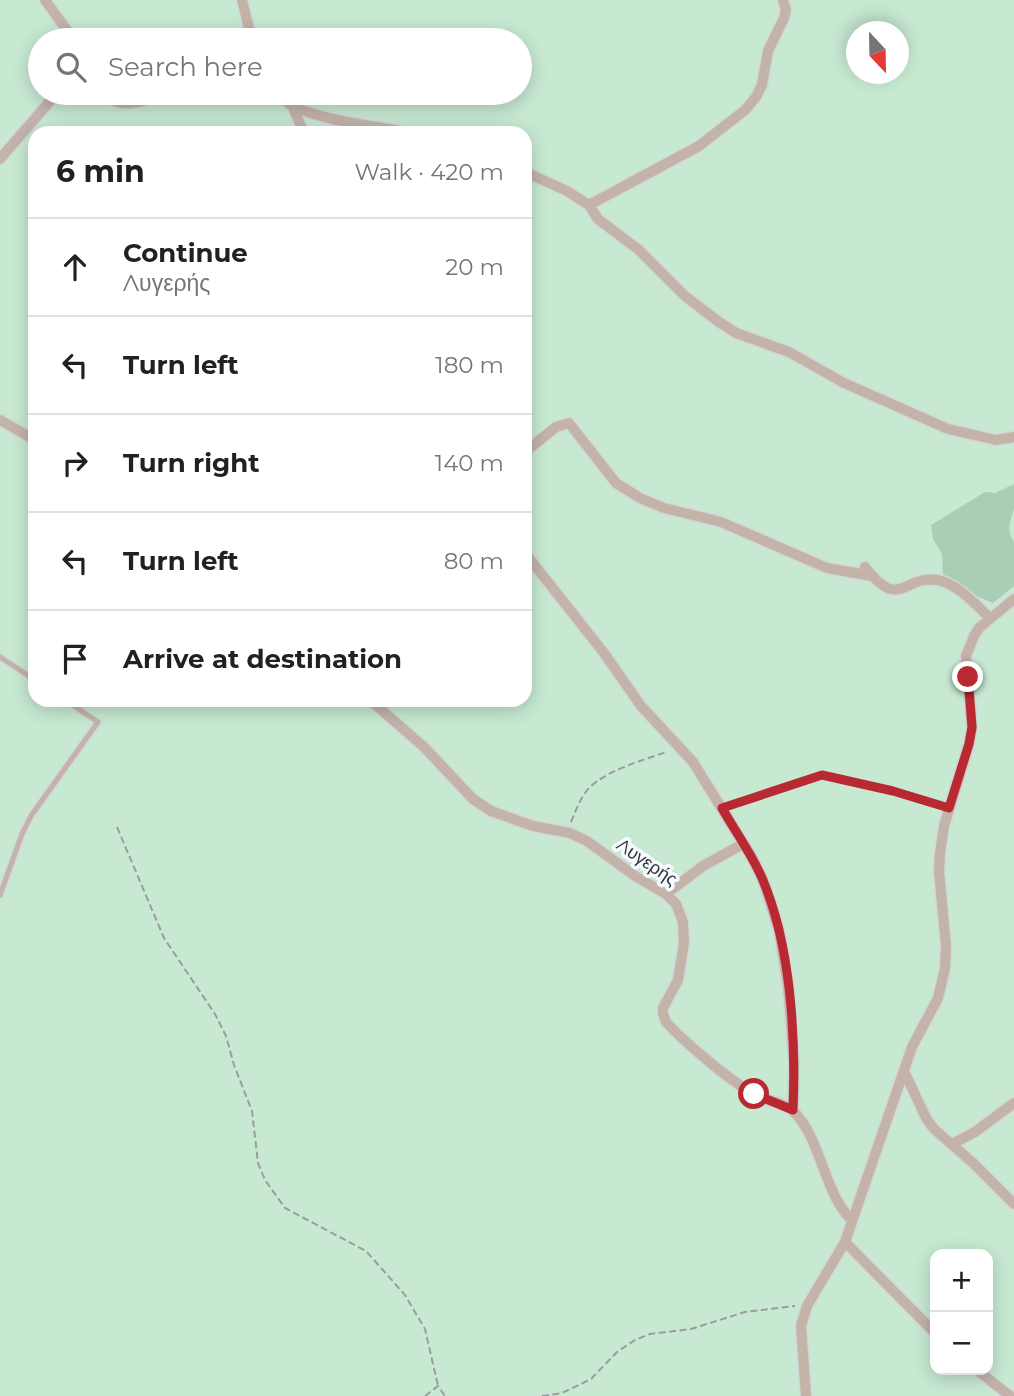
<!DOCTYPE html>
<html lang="en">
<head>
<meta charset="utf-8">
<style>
  :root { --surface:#fff; --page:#f2f2f2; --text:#202124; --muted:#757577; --line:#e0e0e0 }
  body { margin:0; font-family:Montserrat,sans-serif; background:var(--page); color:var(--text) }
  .controls { position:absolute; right:21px; bottom:21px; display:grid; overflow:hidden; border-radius:14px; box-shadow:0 4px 18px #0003 }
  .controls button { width:63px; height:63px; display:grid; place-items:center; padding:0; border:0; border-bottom:2px solid var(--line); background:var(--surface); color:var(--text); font:35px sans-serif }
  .compass { position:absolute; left:846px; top:21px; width:63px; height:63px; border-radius:50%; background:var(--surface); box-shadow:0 4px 18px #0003; rotate:158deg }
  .stop { position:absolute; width:21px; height:21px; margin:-16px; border:5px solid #b92932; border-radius:50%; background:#fff }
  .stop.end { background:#b92932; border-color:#fff; box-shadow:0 2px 7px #0008 }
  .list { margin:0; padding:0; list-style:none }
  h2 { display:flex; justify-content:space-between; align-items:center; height:91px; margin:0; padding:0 28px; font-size:30px }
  h2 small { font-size:23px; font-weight:400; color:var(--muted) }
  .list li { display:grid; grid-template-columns:46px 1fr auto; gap:21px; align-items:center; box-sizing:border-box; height:98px; padding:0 28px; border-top:2px solid var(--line) }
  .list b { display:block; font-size:26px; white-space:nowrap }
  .list p { margin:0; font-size:23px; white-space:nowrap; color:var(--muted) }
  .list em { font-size:23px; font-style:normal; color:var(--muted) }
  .icon { flex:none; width:38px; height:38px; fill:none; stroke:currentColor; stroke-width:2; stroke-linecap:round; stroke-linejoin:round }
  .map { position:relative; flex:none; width:1014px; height:1396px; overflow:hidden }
  .search { position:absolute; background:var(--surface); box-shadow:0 4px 18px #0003; left:28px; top:28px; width:504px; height:77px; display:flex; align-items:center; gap:18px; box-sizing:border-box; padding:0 24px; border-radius:38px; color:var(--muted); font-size:26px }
  .panel { position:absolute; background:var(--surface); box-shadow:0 4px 18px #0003; left:28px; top:126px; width:504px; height:581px; border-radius:21px }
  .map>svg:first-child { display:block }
  .green { fill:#c7e9d2; fill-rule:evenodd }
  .forest { fill:#a9cdb5 }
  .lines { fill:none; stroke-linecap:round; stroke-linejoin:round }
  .lane-casing { stroke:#d3d6da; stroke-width:8 }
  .street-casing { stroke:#d3d6da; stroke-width:13 }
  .path { stroke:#999d9f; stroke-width:2; stroke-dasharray:7 3.5; stroke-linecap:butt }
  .lane { stroke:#c3b3a9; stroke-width:5 }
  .street { stroke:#c3b3a9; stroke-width:10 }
  .route { stroke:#b92932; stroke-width:9 }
  .labels { text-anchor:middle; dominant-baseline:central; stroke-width:7; stroke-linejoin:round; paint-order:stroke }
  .street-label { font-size:18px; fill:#313334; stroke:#f6fafe }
</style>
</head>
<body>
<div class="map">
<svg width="1014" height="1396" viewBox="0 0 1014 1396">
  <rect width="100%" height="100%" fill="#f6fafe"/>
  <!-- green -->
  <path class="green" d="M 0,0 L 1014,0 L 1014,1396 L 0,1396 ZM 856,32 L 898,32 L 898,74 L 856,74 ZM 40,40 L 520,40 L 520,93 L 40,93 ZM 35,133 L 525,133 L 525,700 L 35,700 ZM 935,1254 L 988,1254 L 988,1370 L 935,1370 Z"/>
  <!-- forest -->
  <path class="forest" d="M 1014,484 C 1014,491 1014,500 1014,508 C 1011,520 1005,530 1014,542 L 1014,586 L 993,603 L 969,593 L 943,574 L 942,554 L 933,539 L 931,525 L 985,492 L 995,493 Z"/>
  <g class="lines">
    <!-- lane casing -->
    <g class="lane-casing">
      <path id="lane" d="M 0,657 L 35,680
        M 0,895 L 22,834 L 31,816 L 98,722 L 65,700"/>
    </g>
    <!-- street casing -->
    <g class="street-casing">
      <path id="street" d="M 45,0 L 74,40
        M 242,0 L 252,40
        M 107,93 C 120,114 152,97 172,93
        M 276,93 C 281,97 287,103 293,106 C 323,121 377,126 410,133
        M 292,105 L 304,133
        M 0,159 L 57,93
        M 525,172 L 567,191 L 589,205 L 598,219 L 639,250 L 685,296 L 719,322 L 736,333 L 789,352 L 844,383 L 948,429 L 996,440 L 1014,437
        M 589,205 L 699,146 L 745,110 L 756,97 L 762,85 L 768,51 L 784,18 L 786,10 L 783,0
        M 0,420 L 35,440
        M 525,452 L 556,427 L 569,423 L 616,483 L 640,498 L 664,508 L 721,522 L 827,568 L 872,576
        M 525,553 L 604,653 L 641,706 L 693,762 L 753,859 L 763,880 L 779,930 L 788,986 L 794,1062 L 793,1110
        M 865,567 C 900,612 903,575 937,580 C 957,583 976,605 990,618
        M 370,700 L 424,747 L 473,799 L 491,811 L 533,826 L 570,833 L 587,841 L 635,876 L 666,894 L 676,904 L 683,922 L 684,943 L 678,980 L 663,1008 L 663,1014 L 666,1022 C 685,1043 729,1080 754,1094 C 765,1100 785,1103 793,1111 C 821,1137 824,1195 852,1220
        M 666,894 L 703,866 L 743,844
        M 905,1073 L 926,1118 L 934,1129 L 972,1162 L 1014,1204
        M 952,1144 L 975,1132 L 1014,1103
        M 845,1242 L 935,1333
        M 977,1370 L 1010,1396
        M 806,1396 L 801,1326 L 807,1306 L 845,1242 L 912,1047 L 938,998 L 945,968 L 946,946 L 939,871 L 940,853 L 944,826 L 969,744 L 972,728 L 966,656 L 974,636 L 979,628 L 1014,599"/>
    </g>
    <!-- path -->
    <path class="path" d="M 732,805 L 822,775 L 893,791 L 938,805
      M 571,822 C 576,810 581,796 590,787 C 610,769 641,761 666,752
      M 117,827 L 164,938 L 215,1014 L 226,1036 L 234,1065 L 252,1111 L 258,1163 L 265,1180 L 285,1208 L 366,1251 L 405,1295 L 425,1329 L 438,1386
      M 425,1396 L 438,1386 L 445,1396
      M 542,1396 L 562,1393 L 591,1379 L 617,1352 L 635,1340 L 650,1334 L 691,1329 L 745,1312 L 795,1306"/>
    <!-- lane -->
    <use href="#lane" class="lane"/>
    <!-- street -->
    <use href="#street" class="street"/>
  </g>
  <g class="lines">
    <!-- route -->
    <path class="route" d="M 754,1094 L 793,1110 C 796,1037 791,945 762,878 C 751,853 735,831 722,808 L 822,775 L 893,791 L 949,808 L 969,744 L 972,727 L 968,677"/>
  </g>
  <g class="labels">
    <!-- street labels -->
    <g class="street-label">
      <text transform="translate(647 862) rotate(34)">Λυγερής</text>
    </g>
  </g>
</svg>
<div class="controls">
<button>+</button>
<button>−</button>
</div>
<svg class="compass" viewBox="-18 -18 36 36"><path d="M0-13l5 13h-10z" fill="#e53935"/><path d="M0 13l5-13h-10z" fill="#757577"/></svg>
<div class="stop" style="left:754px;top:1094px"></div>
<div class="stop end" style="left:968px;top:677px"></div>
<div class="search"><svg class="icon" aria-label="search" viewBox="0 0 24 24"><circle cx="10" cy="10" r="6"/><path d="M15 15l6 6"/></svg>Search here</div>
<section class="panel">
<h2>6 min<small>Walk · 420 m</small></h2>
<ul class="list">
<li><svg class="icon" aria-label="ahead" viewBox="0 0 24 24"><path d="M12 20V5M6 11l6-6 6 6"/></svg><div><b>Continue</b><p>Λυγερής</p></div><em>20 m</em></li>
<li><svg class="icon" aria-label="left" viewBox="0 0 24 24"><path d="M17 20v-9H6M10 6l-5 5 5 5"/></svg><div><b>Turn left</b></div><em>180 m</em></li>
<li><svg class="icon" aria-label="right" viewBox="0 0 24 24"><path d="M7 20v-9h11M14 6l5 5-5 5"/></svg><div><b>Turn right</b></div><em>140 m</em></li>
<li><svg class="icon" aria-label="left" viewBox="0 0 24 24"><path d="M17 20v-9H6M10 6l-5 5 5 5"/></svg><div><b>Turn left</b></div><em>80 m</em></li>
<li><svg class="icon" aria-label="arrive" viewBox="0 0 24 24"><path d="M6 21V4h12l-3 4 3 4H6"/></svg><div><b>Arrive at destination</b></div></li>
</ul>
</section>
</div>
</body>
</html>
